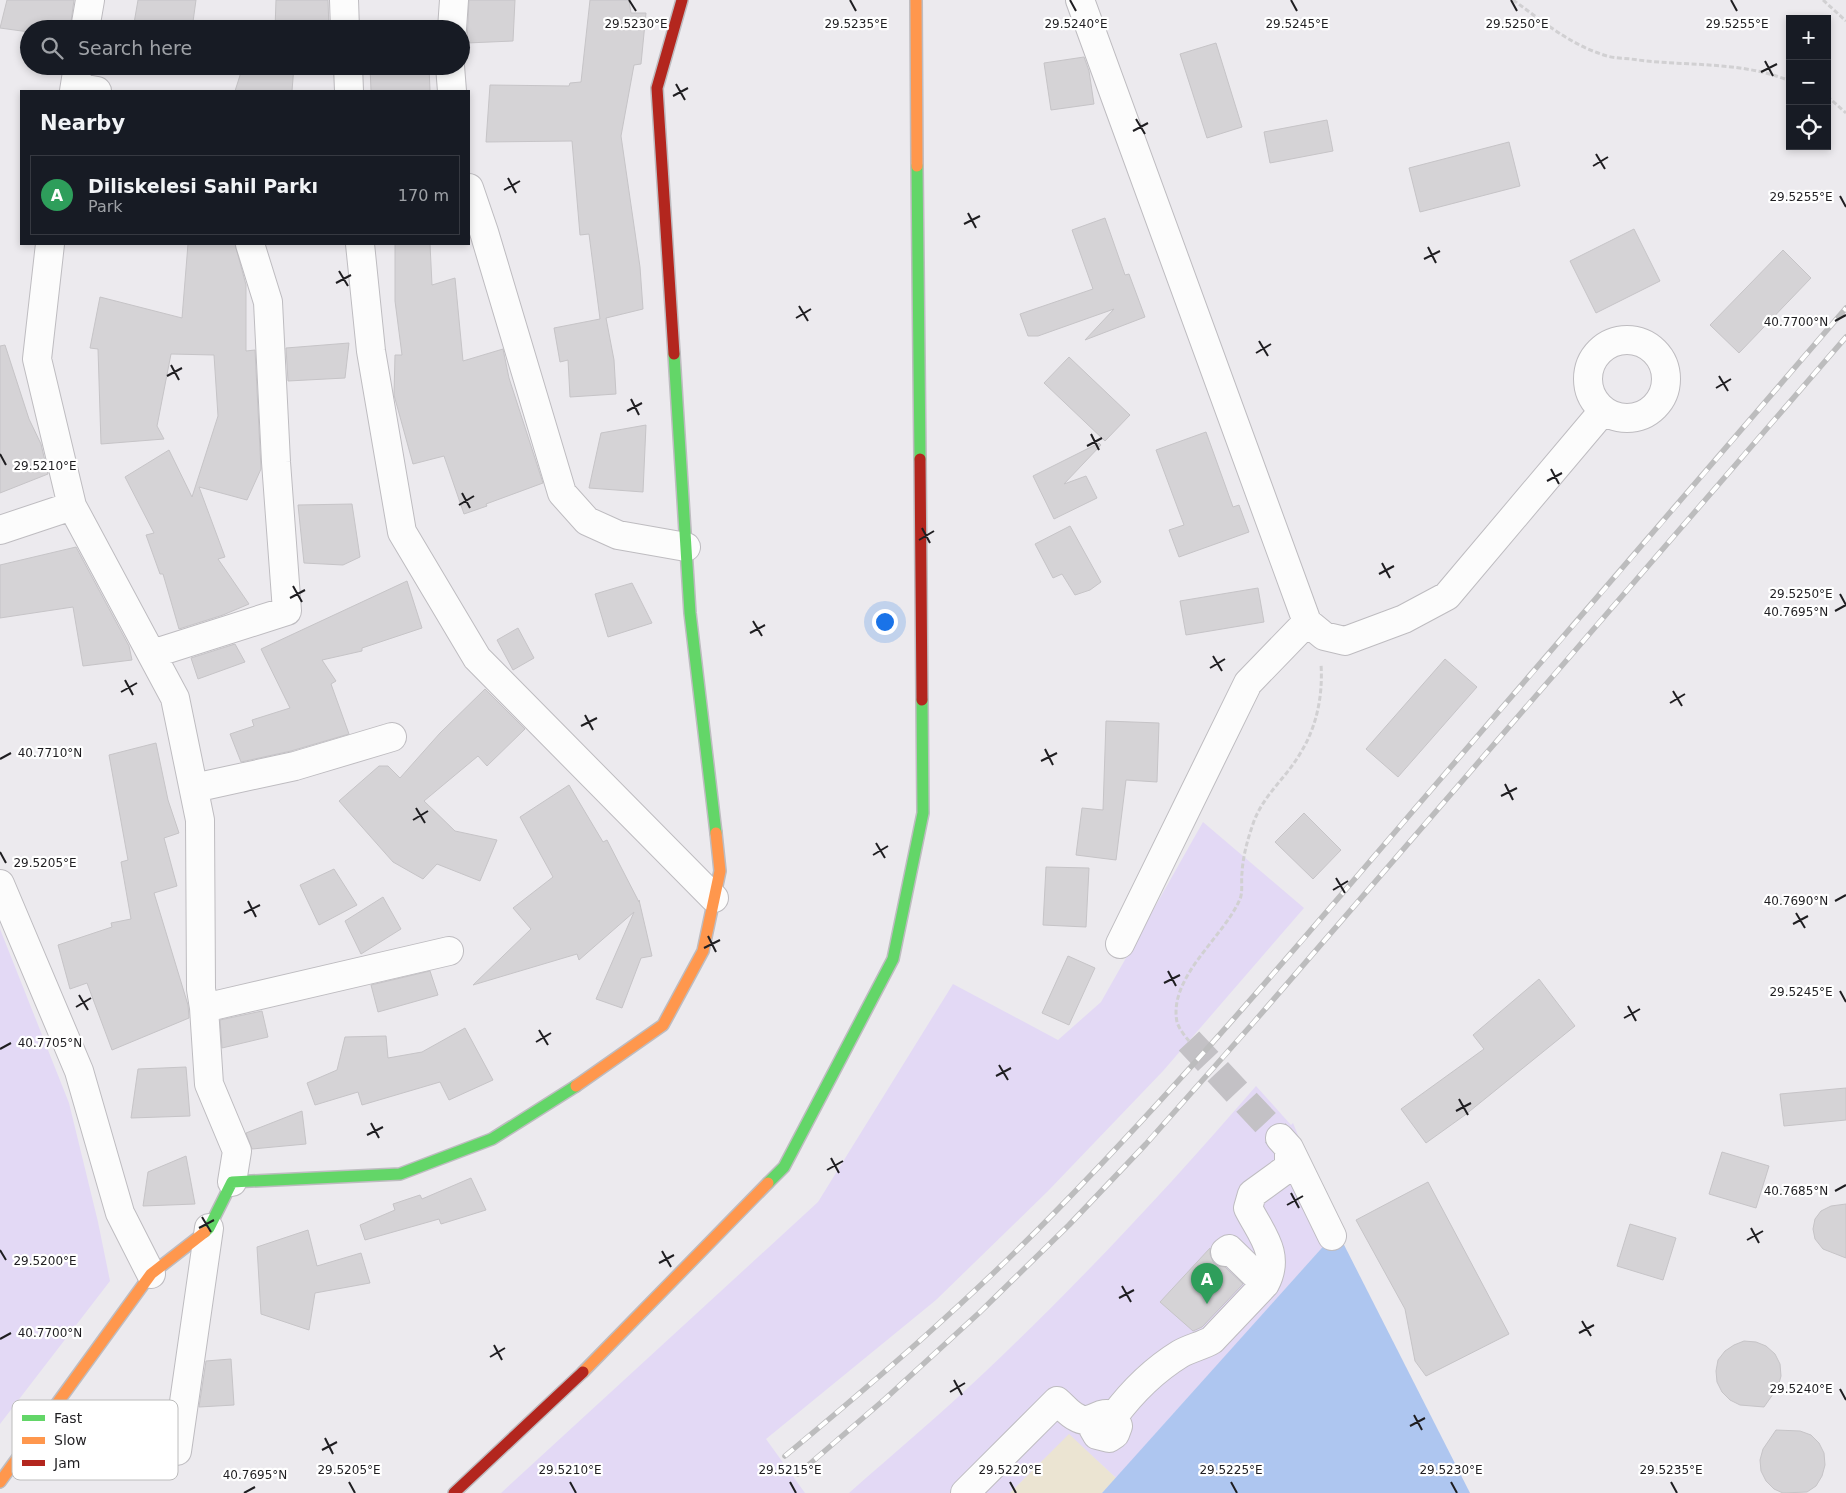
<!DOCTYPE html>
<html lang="en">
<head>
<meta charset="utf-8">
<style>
  :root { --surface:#171b24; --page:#242831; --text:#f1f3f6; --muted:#9ea1a6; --line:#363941; --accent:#b3b3b7 }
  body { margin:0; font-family:"DejaVu Sans",sans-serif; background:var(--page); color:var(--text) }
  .controls { position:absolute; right:15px; top:15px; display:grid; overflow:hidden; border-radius:0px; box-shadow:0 2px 8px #0003 }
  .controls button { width:45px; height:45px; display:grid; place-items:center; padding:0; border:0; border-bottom:1px solid var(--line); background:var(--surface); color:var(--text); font:25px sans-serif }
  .you { position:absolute; left:884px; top:621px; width:18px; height:18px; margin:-12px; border:4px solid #fff; border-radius:50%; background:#1a73e8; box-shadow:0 0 0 8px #1a73e833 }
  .badge { display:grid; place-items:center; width:32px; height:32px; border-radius:50%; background:var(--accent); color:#fff; font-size:16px; font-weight:700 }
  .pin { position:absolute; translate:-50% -41px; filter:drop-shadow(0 1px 2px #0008) }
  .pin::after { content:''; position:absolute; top:26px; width:18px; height:15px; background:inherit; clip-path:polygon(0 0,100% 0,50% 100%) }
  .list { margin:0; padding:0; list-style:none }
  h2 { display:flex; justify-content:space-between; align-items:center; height:65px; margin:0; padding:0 20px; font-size:21px }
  h2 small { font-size:16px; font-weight:400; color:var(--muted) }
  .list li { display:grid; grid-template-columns:32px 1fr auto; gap:15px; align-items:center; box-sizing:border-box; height:80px; margin:0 10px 10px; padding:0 10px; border:1px solid var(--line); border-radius:0px }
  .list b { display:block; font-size:19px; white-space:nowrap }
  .list p { margin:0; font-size:16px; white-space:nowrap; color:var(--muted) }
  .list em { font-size:16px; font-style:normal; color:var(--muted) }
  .icon { flex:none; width:28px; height:28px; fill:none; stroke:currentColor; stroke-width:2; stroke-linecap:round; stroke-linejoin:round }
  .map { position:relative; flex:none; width:1846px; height:1493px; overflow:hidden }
  .search { position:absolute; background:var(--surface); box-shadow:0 2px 8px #0003; left:20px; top:20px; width:450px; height:55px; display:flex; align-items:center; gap:12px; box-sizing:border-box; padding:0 18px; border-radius:28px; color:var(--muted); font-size:19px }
  .panel { position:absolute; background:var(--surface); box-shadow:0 2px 8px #0003; left:20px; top:90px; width:450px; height:155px; border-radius:0px }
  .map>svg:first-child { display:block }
  .green { fill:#e3d9f5 }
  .sand { fill:#ebe4d2 }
  .water { fill:#aec6f0 }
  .building { fill:#d5d3d6; stroke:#c6c4c7 }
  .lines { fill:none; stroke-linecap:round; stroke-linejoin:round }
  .street-tunnel { stroke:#c3c1c5; stroke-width:28; stroke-dasharray:28 14; stroke-linecap:butt }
  .street-casing { stroke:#bebcc0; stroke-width:30 }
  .fast-casing { stroke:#bebcc0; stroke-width:14 }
  .slow-casing { stroke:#bebcc0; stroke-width:14 }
  .jam-casing { stroke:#bebcc0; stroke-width:14 }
  .path { stroke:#d1d0d2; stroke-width:3; stroke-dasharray:5 2.5; stroke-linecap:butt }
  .street { stroke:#fcfcfc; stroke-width:28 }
  .fast { stroke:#63d668; stroke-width:11 }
  .slow { stroke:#ff974d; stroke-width:11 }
  .jam { stroke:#b3261e; stroke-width:11 }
  .rail-casing { stroke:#bcbcbd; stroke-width:5.5 }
  .rail { stroke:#fff; stroke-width:4; stroke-dasharray:11; stroke-linecap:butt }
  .ticks { fill:none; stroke:#1f1e21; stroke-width:2 }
  .key { fill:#fff; stroke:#bcbcbc; stroke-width:1 }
  .key-label { font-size:14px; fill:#1f1e21 }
  .ticks-label { font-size:12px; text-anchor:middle; fill:#1f1e21; stroke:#fff; stroke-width:4.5; stroke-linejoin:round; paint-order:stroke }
</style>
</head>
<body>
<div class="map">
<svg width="1846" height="1493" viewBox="0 0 1846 1493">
  <rect width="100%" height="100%" fill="#eceaee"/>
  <!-- green -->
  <path class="green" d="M 1203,822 L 1304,908 L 1163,1071 L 1048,1191 L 936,1300 L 766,1439 L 805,1493 L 501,1493 L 818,1202 L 953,984 L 1058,1040 L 1101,1002 Z
    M 0,929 L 69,1103 L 98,1222 L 110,1281 L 0,1424 Z
    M 1256,1086 L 1291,1125 L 1293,1123 L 1337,1231 L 1116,1478 L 1069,1435 L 1010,1493 L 970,1493 L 1058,1392 L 955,1493 L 849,1493 C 894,1453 941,1414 985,1372 C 1080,1282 1170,1186 1256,1086 Z"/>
  <!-- sand -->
  <path class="sand" d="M 1069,1434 L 1116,1478 L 1102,1493 L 1010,1493 Z"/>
  <!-- water -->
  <path class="water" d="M 1337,1231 L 1470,1493 L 1102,1493 Z"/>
  <!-- building -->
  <path class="building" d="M 7,0 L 74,0 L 70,29 L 29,29 L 29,32 L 0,28 Z
    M 138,0 L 196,0 L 192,29 L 133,29 Z
    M 276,0 L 328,0 L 329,29 L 275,29 Z
    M 469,0 L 515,0 L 513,41 L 467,43 Z
    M 590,0 L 629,0 L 631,13 L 646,13 L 641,64 L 634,65 L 621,136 L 640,267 L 643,309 L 606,318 L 614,360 L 616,394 L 570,397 L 568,360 L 560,362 L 554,328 L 600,319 L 589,234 L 580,235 L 572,141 L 486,142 L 490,85 L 569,86 L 570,83 L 581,82 Z
    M 1216,43 L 1242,127 L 1207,138 L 1180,54 Z
    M 1084,57 L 1089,71 L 1094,104 L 1051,110 L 1044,63 Z
    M 243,66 L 294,66 L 292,91 L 235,91 Z
    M 370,66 L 429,66 L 430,91 L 371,91 Z
    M 1327,120 L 1333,151 L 1270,163 L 1264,132 Z
    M 1509,142 L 1520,186 L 1420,212 L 1409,168 Z
    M 1105,218 L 1125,275 L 1129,274 L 1145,317 L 1085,340 L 1114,309 L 1038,336 L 1028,336 L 1020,314 L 1093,289 L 1072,230 Z
    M 1634,229 L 1660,281 L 1596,313 L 1570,261 Z
    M 188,244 L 235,244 L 246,285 L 246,351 L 255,350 L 261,469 L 247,500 L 199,487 L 225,557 L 218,559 L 249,604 L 223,615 L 179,629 L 163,574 L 160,574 L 146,535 L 154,533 L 125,477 L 169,450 L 192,497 L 218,416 L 214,355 L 171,354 L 157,426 L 164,439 L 101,444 L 98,349 L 90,348 L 100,297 L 182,318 Z
    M 395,244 L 430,244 L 432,285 L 455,278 L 463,361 L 503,349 L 509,378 L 543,483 L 486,504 L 487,506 L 464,514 L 444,456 L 413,464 L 394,395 L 395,355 L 402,355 L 395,301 Z
    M 1783,250 L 1811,278 L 1739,353 L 1710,325 Z
    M 349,343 L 345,378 L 288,381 L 286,348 Z
    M 5,345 L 29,419 L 41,444 L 48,474 L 0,493 L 0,346 Z
    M 1069,357 L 1130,415 L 1105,441 L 1044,383 Z
    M 646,425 L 643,492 L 589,488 L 601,433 Z
    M 1206,432 L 1233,507 L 1239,505 L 1249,532 L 1179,557 L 1169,530 L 1184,525 L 1156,450 Z
    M 1099,443 L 1101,445 L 1064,484 L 1086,476 L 1097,498 L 1054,519 L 1033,476 Z
    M 352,504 L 360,557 L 343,565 L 304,563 L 298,505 Z
    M 1070,526 L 1101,582 L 1090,590 L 1075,595 L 1062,574 L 1053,578 L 1035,544 Z
    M 76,547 L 129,646 L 132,660 L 83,666 L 73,607 L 0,618 L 0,565 Z
    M 407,581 L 422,628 L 362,648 L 362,651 L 322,660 L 336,681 L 331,684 L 349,734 L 291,751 L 241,762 L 230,734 L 254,726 L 252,720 L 290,708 L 261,649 Z
    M 632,583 L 652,623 L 608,637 L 595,594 Z
    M 1258,588 L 1264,622 L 1186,635 L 1180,601 Z
    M 518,628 L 534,658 L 513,670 L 497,640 Z
    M 235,644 L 245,662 L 198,679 L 191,658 Z
    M 1445,659 L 1477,687 L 1398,777 L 1366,749 Z
    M 485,689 L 525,729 L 487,766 L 478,756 L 424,801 L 455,831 L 497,840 L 480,881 L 437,864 L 423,879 L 393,862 L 339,801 L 379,766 L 388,766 L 400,778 L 440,733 Z
    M 1106,721 L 1159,723 L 1157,782 L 1126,780 L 1116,860 L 1076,855 L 1082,808 L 1103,810 Z
    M 156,743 L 168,800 L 179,833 L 164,838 L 177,886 L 154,893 L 188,1005 L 189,1018 L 112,1050 L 87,983 L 70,989 L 58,945 L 112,927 L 111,923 L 131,919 L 121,862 L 128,860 L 109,755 Z
    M 569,785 L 603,842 L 607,840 L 639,902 L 639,900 L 652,956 L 641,958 L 622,1008 L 596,999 L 634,912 L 579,960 L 577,954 L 473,985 L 531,929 L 513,908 L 553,877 L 520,817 Z
    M 1304,813 L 1341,850 L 1313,879 L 1275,842 Z
    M 1046,867 L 1089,868 L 1086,927 L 1043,925 Z
    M 334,869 L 357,905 L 319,925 L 300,885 Z
    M 383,897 L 401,929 L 361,954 L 345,921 Z
    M 1068,956 L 1095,968 L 1069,1025 L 1042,1013 Z
    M 430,971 L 438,995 L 378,1012 L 371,985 Z
    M 1539,979 L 1575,1026 L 1465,1115 L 1426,1143 L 1401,1109 L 1484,1049 L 1473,1035 Z
    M 262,1011 L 268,1037 L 222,1048 L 220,1020 Z
    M 465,1028 L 493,1080 L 449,1100 L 440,1082 L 362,1105 L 358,1092 L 315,1105 L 307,1083 L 337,1070 L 345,1037 L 386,1036 L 388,1058 L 422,1052 Z
    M 186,1067 L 190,1116 L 131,1118 L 138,1069 Z
    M 1846,1088 L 1846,1120 L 1784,1126 L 1780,1094 Z
    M 302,1111 L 306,1144 L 252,1149 L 246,1133 Z
    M 1722,1152 L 1769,1166 L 1756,1208 L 1709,1194 Z
    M 186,1156 L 195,1204 L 143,1206 L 148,1172 Z
    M 471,1178 L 486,1210 L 441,1224 L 439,1219 L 365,1240 L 360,1225 L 395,1210 L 393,1204 L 420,1195 L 422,1199 Z
    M 1428,1182 L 1509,1334 L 1426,1376 L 1415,1361 L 1405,1309 L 1356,1220 Z
    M 1846,1204 L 1846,1258 L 1823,1249 L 1815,1239 L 1813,1229 L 1815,1219 L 1821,1211 L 1831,1206 Z
    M 1630,1224 L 1676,1238 L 1663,1280 L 1617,1266 Z
    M 308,1230 L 317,1266 L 361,1253 L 370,1283 L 315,1293 L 309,1330 L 261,1314 L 257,1247 Z
    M 1210,1248 L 1210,1254 L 1213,1262 L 1218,1266 L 1225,1267 L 1243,1284 L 1202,1327 L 1193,1331 L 1160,1302 Z
    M 1744,1341 L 1756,1342 L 1766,1346 L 1775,1354 L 1780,1364 L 1781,1376 L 1778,1387 L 1764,1407 L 1740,1405 L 1730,1400 L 1722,1392 L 1717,1382 L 1716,1371 L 1718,1360 L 1725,1351 L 1734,1345 Z
    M 231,1359 L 234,1405 L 199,1407 L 206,1361 Z
    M 1776,1430 L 1800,1431 L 1811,1435 L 1819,1443 L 1824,1453 L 1825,1465 L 1822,1476 L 1816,1486 L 1807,1492 L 1783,1493 L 1774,1489 L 1766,1481 L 1761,1471 L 1760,1460 L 1763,1449 Z"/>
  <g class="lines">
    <!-- street-tunnel -->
    <path class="street-tunnel" d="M 1189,1041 L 1280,1138"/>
    <!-- street casing -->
    <g class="street-casing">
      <path id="street" d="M 344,0 L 345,29
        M 1080,0 L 1307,622 L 1324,636 L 1345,641 L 1404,619 L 1447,596 L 1603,411
        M 85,29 L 90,0
        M 452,29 L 454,0
        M 348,66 L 349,91
        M 450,66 L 452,91
        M 75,87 L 97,91
        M 74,91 L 78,66
        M 469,188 L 484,232 L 562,493 L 587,521 L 618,535 L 686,547
        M 50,244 L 37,359 L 72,506 L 175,698 L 200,820 L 201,989 L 204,1008 L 209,1084 L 237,1151 L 232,1182
        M 360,244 L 371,351 L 402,532 L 477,658 L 714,898
        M1588 379a39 39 0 1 1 78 0a39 39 0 1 1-78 0Z
        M 0,530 L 72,506
        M 152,654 L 287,611 L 276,462 L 268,302 L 250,244
        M 194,788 L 295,766 L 392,737
        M 0,884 L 79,1071 L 120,1213 L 151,1274
        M 1120,944 L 1248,683 L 1307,622
        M 204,1008 L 449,951
        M 1289,1148 L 1332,1236
        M 1225,1252 L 1229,1249 L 1265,1284
        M 1114,1416 C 1132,1392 1154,1370 1180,1354 C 1190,1348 1202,1346 1212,1340 L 1265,1284 C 1281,1254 1261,1234 1248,1208 L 1252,1194 L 1285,1170 L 1289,1165 L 1289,1148 L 1280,1138
        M 177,1451 L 209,1228
        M 965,1493 L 1057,1401 C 1063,1406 1069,1414 1076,1417 C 1092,1427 1099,1408 1114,1416 L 1118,1426 L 1115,1434 L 1109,1438 L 1097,1435 L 1093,1428 L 1095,1419"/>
    </g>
    <!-- fast casing -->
    <g class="fast-casing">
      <path id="fast" d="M 917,166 L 920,459
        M 674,354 L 690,613 L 716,833
        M 768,1183 L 784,1167 L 893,959 L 923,813 L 922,700
        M 205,1232 L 209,1228 L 232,1182 L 400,1174 L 492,1139 L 576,1086"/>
    </g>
    <!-- slow casing -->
    <g class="slow-casing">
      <path id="slow" d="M 916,0 L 917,166
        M 576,1086 L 663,1025 L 703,951 L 720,871 L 716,833
        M 583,1372 L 768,1183
        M 0,1482 L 151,1274 L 205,1232"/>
    </g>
    <!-- jam casing -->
    <g class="jam-casing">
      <path id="jam" d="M 674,354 L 657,88 L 682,0
        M 920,459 L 922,700
        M 454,1493 L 583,1372"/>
    </g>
    <!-- path -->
    <path class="path" d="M 1513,0 C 1541,20 1568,43 1601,54 C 1610,58 1621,58 1631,59 C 1684,67 1739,60 1790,81
      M 1823,0 L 1846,21
      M 1827,96 L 1846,113
      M 1189,1041 C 1185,1036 1179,1029 1177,1022 C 1168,977 1224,937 1240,899 C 1243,892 1241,881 1242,873 C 1243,855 1248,838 1254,821 C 1265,793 1287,777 1301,752 C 1317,726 1323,695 1321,664"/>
    <!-- street -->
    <use href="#street" class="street"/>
    <!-- fast -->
    <use href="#fast" class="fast"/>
    <!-- slow -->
    <use href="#slow" class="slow"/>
    <!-- jam -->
    <use href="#jam" class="jam"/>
    <!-- rail casing -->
    <g class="rail-casing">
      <path id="rail" d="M 785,1456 C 880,1377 973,1297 1059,1208 C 1187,1077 1306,936 1425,797 C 1566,634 1706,471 1846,308
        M 798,1474 L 885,1399 L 979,1313 L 1069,1225 L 1146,1144 L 1254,1022 L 1846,337"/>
    </g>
    <!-- rail -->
    <use href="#rail" class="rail"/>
  </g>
  <!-- ticks -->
  <path class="ticks" d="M 629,0 L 636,11M 850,0 L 856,11M 1070,0 L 1076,11M 1291,0 L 1297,11M 1511,0 L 1517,11M 1731,0 L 1737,11M 1765,61 L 1773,76M 1761,72 L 1777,64M 676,84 L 685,100M 673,96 L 688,88M 1136,119 L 1145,134M 1133,131 L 1148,123M 1596,154 L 1605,169M 1593,166 L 1608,157M 508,178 L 516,193M 504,190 L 520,181M 1840,196 L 1846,207M 968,213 L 976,228M 964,224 L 980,216M 1428,247 L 1436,263M 1424,259 L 1440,251M 339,271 L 348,286M 336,283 L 351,275M 799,306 L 808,321M 796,318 L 811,309M 1835,321 L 1846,315M 1259,341 L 1268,356M 1256,353 L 1271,344M 171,365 L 179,380M 167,376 L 182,368M 1719,376 L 1728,391M 1716,388 L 1731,379M 631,399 L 639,415M 627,411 L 642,403M 1091,434 L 1099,450M 1087,446 L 1102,438M 0,454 L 6,465M 1551,469 L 1559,484M 1547,481 L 1562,473M 462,493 L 470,508M 459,505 L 474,496M 922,528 L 930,543M 919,540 L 934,531M 1382,563 L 1390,578M 1379,574 L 1394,566M 293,586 L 302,602M 1840,594 L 1846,605M 290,598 L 305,590M 1835,611 L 1846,605M 753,621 L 762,636M 750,633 L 765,625M 1213,656 L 1222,671M 1210,668 L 1225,659M 125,680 L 133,695M 1673,691 L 1682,706M 121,692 L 137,683M 1670,703 L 1685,694M 585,715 L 593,730M 581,726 L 597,718M 1045,749 L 1053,765M 0,759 L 11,753M 1041,761 L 1057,753M 1505,784 L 1513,800M 1501,796 L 1517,788M 416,808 L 425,823M 413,820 L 428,811M 876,843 L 885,858M 0,852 L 6,863M 873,855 L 888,846M 1336,878 L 1345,893M 1333,890 L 1348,881M 248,901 L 256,917M 1835,901 L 1846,895M 244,913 L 260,905M 1796,913 L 1805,928M 1793,924 L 1808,916M 708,936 L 716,952M 704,948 L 720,940M 1168,971 L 1176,986M 1164,983 L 1180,975M 1840,991 L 1846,1002M 79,995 L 88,1010M 1628,1006 L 1636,1021M 76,1007 L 91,998M 1624,1018 L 1640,1009M 539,1030 L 548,1045M 536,1042 L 551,1033M 0,1049 L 11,1043M 999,1065 L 1008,1080M 996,1076 L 1011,1068M 1459,1099 L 1468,1115M 1456,1111 L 1471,1103M 371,1123 L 379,1138M 367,1135 L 383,1127M 831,1158 L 839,1173M 827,1170 L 843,1161M 1835,1191 L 1846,1185M 1291,1193 L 1299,1208M 1287,1205 L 1303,1196M 202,1217 L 211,1232M 199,1228 L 214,1220M 1751,1228 L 1759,1243M 1747,1240 L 1763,1231M 0,1250 L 6,1260M 662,1251 L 671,1267M 659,1263 L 674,1255M 1122,1286 L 1131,1302M 1119,1298 L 1134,1290M 1582,1321 L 1591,1336M 1579,1333 L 1594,1325M 0,1339 L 11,1333M 494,1345 L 502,1360M 490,1357 L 505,1348M 954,1380 L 962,1395M 1840,1389 L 1846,1400M 950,1392 L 965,1383M 1414,1415 L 1422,1430M 1410,1426 L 1425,1418M 325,1438 L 333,1454M 322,1450 L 337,1442M 349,1482 L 355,1493M 570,1482 L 576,1493M 790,1482 L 796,1493M 1010,1482 L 1016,1493M 1231,1482 L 1237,1493M 1451,1482 L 1457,1493M 1671,1482 L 1677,1493M 244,1493 L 255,1487"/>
  <!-- legend -->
  <rect x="12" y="1400" width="166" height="80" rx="8" class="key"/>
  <rect x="22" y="1415" width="23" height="6" fill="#63d668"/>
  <rect x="22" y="1437" width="23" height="7" fill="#ff974d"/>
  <rect x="22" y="1460" width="23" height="6" fill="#b3261e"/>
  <g class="key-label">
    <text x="54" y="1423">Fast</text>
    <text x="54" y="1445">Slow</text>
    <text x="54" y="1468">Jam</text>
  </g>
  <g class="ticks-label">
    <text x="636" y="28">29.5230°E</text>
    <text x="856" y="28">29.5235°E</text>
    <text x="1076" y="28">29.5240°E</text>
    <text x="1297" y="28">29.5245°E</text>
    <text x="1517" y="28">29.5250°E</text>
    <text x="1737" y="28">29.5255°E</text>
    <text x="1801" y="201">29.5255°E</text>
    <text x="1796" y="326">40.7700°N</text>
    <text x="45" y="470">29.5210°E</text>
    <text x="1801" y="598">29.5250°E</text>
    <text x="1796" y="616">40.7695°N</text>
    <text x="50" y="757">40.7710°N</text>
    <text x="45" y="867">29.5205°E</text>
    <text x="1796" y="905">40.7690°N</text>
    <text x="1801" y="996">29.5245°E</text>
    <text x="50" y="1047">40.7705°N</text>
    <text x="1796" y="1195">40.7685°N</text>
    <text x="45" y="1265">29.5200°E</text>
    <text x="50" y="1337">40.7700°N</text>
    <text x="1801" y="1393">29.5240°E</text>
    <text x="349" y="1474">29.5205°E</text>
    <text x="570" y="1474">29.5210°E</text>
    <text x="790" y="1474">29.5215°E</text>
    <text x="1010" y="1474">29.5220°E</text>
    <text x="1231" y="1474">29.5225°E</text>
    <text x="1451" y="1474">29.5230°E</text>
    <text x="1671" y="1474">29.5235°E</text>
    <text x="255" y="1479">40.7695°N</text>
  </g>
</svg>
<div class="controls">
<button>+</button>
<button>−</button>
<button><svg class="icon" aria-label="locate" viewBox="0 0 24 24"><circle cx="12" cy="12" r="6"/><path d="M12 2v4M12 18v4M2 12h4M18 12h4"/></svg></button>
</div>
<div class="you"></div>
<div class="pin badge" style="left:1207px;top:1304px;background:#2e9e5b">A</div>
<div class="search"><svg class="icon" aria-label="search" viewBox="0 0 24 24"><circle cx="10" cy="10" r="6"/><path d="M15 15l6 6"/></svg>Search here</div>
<section class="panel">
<h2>Nearby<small></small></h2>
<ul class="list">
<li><span class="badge" style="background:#2e9e5b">A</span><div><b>Diliskelesi Sahil Parkı</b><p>Park</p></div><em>170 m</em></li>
</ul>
</section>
</div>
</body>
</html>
